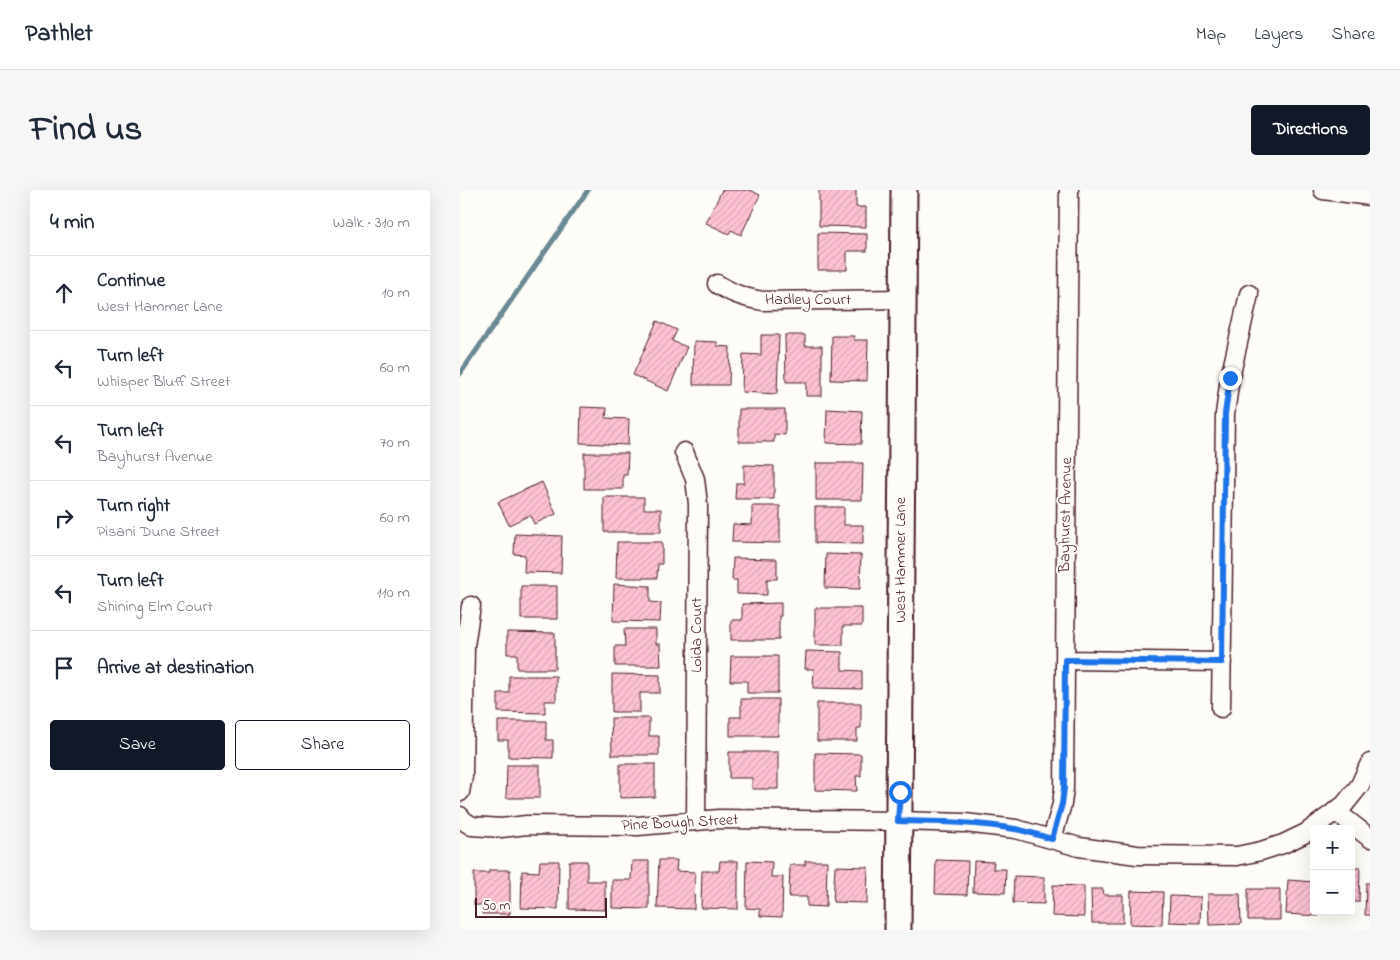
<!DOCTYPE html>
<html lang="en">
<head>
<meta charset="utf-8">
<style>
  :root { --surface:#fff; --page:#f6f6f7; --text:#1f2937; --muted:#747a83; --line:#e0e1e3; --accent:#111827 }
  body { margin:0; font-family:"Indie Flower",sans-serif; background:var(--page); color:var(--text) }
  .controls { position:absolute; right:15px; bottom:15px; display:grid; overflow:hidden; border-radius:5px; box-shadow:0 5px 20px #0002 }
  .controls button { width:45px; height:45px; display:grid; place-items:center; padding:0; border:0; border-bottom:1px solid var(--line); background:var(--surface); color:var(--text); font:25px sans-serif }
  .scale { position:absolute; left:15px; bottom:12px; width:132px; box-sizing:border-box; padding-left:5px; border:2px solid #4a1f2b; border-top:0; font-size:14px; line-height:18px; white-space:nowrap; color:#4a1f2b; -webkit-text-stroke:4px #fdfcf7; paint-order:stroke }
  .stop { position:absolute; width:15px; height:15px; margin:-11px; border:4px solid #1a73e8; border-radius:50%; background:#fff }
  .stop.end { background:#1a73e8; border-color:#fff; box-shadow:0 1px 5px #0008 }
  .list { margin:0; padding:0; list-style:none }
  h2 { display:flex; justify-content:space-between; align-items:center; height:65px; margin:0; padding:0 20px; font-size:21px }
  h2 small { font-size:16px; font-weight:400; color:var(--muted) }
  .list li { display:grid; grid-template-columns:32px 1fr auto; gap:15px; align-items:center; box-sizing:border-box; height:75px; padding:0 20px; border-top:1px solid var(--line) }
  .list b { display:block; font-size:19px; white-space:nowrap }
  .list p { margin:0; font-size:16px; white-space:nowrap; color:var(--muted) }
  .list em { font-size:16px; font-style:normal; color:var(--muted) }
  .actions { display:flex; gap:10px; padding:15px 20px }
  .actions a { flex:1; padding:11px 0; border:1px solid var(--accent); border-radius:5px; text-align:center; font-size:18px; color:var(--accent) }
  .actions .main { background:var(--accent); color:#fff }
  .icon { flex:none; width:28px; height:28px; fill:none; stroke:currentColor; stroke-width:2; stroke-linecap:round; stroke-linejoin:round }
  .map { position:relative; flex:none; width:910px; height:740px; overflow:hidden; border-radius:5px }
  header { display:flex; align-items:center; gap:30px; box-sizing:border-box; height:70px; padding:0 25px; background:var(--surface); border-bottom:1px solid var(--line) }
  header strong { font-size:24px }
  nav { display:flex; gap:28px; margin-inline-start:auto; font-size:18px }
  .intro { display:flex; align-items:center; justify-content:space-between; box-sizing:border-box; height:120px; padding:0 30px }
  h1 { margin:0; font-size:35px }
  .button { padding:12px 22px; border-radius:5px; background:var(--accent); color:#fff; font-size:18px; font-weight:700 }
  main { display:flex; gap:30px; padding:0 30px }
  aside { flex:1; background:var(--surface); border-radius:5px; box-shadow:0 5px 20px #0002 }
  .map>svg:first-child { display:block }
  .lines { fill:none; stroke-linecap:round; stroke-linejoin:round }
  .stream { stroke:#698993; stroke-width:5 }
  .building { fill:url(#building-hatch); stroke:#4a1f2b }
  .street-casing { stroke:#4a1f2b; stroke-width:21 }
  .secondary-casing { stroke:#4a1f2b; stroke-width:29 }
  .street { stroke:#fdfcf7; stroke-width:18 }
  .secondary { stroke:#fdfcf7; stroke-width:25 }
  .route { stroke:#1a73e8; stroke-width:6 }
  .labels { text-anchor:middle; dominant-baseline:central; stroke-width:4; stroke-linejoin:round; paint-order:stroke }
  .street-label { font-size:16px; fill:#4a1f2b; stroke:#fdfcf7 }
</style>
</head>
<body>
<header>
<strong>Pathlet</strong>
<nav><a>Map</a><a>Layers</a><a>Share</a></nav>
</header>
<div class="intro"><h1>Find us</h1><a class="button">Directions</a></div>
<main>
<aside>
<h2>4 min<small>Walk · 310 m</small></h2>
<ul class="list">
<li><svg class="icon" aria-label="ahead" viewBox="0 0 24 24"><path d="M12 20V5M6 11l6-6 6 6"/></svg><div><b>Continue</b><p>West Hammer Lane</p></div><em>10 m</em></li>
<li><svg class="icon" aria-label="left" viewBox="0 0 24 24"><path d="M17 20v-9H6M10 6l-5 5 5 5"/></svg><div><b>Turn left</b><p>Whisper Bluff Street</p></div><em>60 m</em></li>
<li><svg class="icon" aria-label="left" viewBox="0 0 24 24"><path d="M17 20v-9H6M10 6l-5 5 5 5"/></svg><div><b>Turn left</b><p>Bayhurst Avenue</p></div><em>70 m</em></li>
<li><svg class="icon" aria-label="right" viewBox="0 0 24 24"><path d="M7 20v-9h11M14 6l5 5-5 5"/></svg><div><b>Turn right</b><p>Pisani Dune Street</p></div><em>60 m</em></li>
<li><svg class="icon" aria-label="left" viewBox="0 0 24 24"><path d="M17 20v-9H6M10 6l-5 5 5 5"/></svg><div><b>Turn left</b><p>Shining Elm Court</p></div><em>110 m</em></li>
<li><svg class="icon" aria-label="arrive" viewBox="0 0 24 24"><path d="M6 21V4h12l-3 4 3 4H6"/></svg><div><b>Arrive at destination</b></div></li>
</ul>
<div class="actions"><a class="main">Save</a><a>Share</a></div>
</aside>
<div class="map">
<svg width="910" height="740" viewBox="0 0 910 740">
  <defs>
    <pattern id="building-hatch" width="6" height="6" patternUnits="userSpaceOnUse" patternTransform="scale(1.25)"><rect width="6" height="6" fill="#fdc2d3"/><path d="M-1 1l2-2M0 6l6-6M5 7l2-2" fill="none" stroke="#daa6b5"/></pattern>
  </defs>
  <rect width="100%" height="100%" fill="#fdfcf7"/>
  <filter id="ink" filterUnits="userSpaceOnUse"><feTurbulence type="fractalNoise" baseFrequency=".02" numOctaves="2"/><feDisplacementMap in="SourceGraphic" scale="10" xChannelSelector="R" yChannelSelector="G"/><feConvolveMatrix kernelMatrix="1 2 1 2 8 2 1 2 1" color-interpolation-filters="sRGB"/></filter>
  <g filter="url(#ink)">
    <g class="lines">
      <!-- stream -->
      <path class="stream" d="M 0,184 L 128,0"/>
    </g>
    <!-- building -->
    <path class="building" d="M 262,0 L 290,0 L 300,5 L 281,45 L 271,40 L 269,44 L 246,33 Z
      M 359,0 L 396,0 L 396,17 L 406,17 L 406,37 L 359,36 Z
      M 358,43 L 407,44 L 407,61 L 387,61 L 387,80 L 358,80 Z
      M 197,131 L 217,140 L 212,151 L 227,157 L 208,201 L 173,185 Z
      M 301,145 L 319,145 L 317,204 L 282,202 L 283,164 L 301,165 Z
      M 325,145 L 345,145 L 345,156 L 362,156 L 362,206 L 346,206 L 346,192 L 326,192 Z
      M 372,146 L 394,146 L 394,150 L 408,150 L 407,191 L 371,190 Z
      M 234,151 L 257,152 L 257,156 L 270,157 L 269,195 L 233,195 Z
      M 121,217 L 147,218 L 146,228 L 169,229 L 168,255 L 120,253 Z
      M 279,219 L 325,219 L 325,245 L 314,244 L 314,252 L 279,252 Z
      M 367,219 L 402,221 L 401,254 L 366,253 Z
      M 124,263 L 168,263 L 167,285 L 163,285 L 163,299 L 124,299 Z
      M 356,273 L 403,273 L 402,310 L 356,310 Z
      M 284,275 L 314,276 L 314,309 L 275,309 L 276,293 L 284,293 Z
      M 82,292 L 96,324 L 74,334 L 70,325 L 49,335 L 38,312 Z
      M 144,307 L 184,307 L 184,319 L 201,319 L 201,342 L 144,342 Z
      M 292,316 L 320,316 L 320,353 L 272,352 L 273,334 L 292,335 Z
      M 355,317 L 384,317 L 384,335 L 403,335 L 403,354 L 355,353 Z
      M 55,344 L 102,346 L 101,383 L 64,382 L 65,365 L 54,364 Z
      M 157,352 L 202,352 L 202,374 L 198,374 L 197,388 L 156,388 Z
      M 366,364 L 401,365 L 400,399 L 365,398 Z
      M 273,368 L 317,369 L 317,389 L 307,389 L 307,405 L 277,404 L 277,390 L 272,390 Z
      M 154,394 L 190,396 L 190,412 L 201,413 L 200,432 L 153,431 Z
      M 61,396 L 97,396 L 97,429 L 61,429 Z
      M 321,413 L 321,426 L 319,426 L 319,450 L 271,450 L 271,430 L 282,430 L 282,414 Z
      M 355,418 L 402,418 L 402,436 L 383,436 L 383,455 L 355,455 Z
      M 164,439 L 196,439 L 196,454 L 200,454 L 201,476 L 155,476 L 155,456 L 165,456 Z
      M 47,442 L 95,443 L 95,479 L 57,479 L 57,464 L 47,464 Z
      M 346,461 L 382,462 L 382,480 L 402,481 L 402,499 L 353,498 L 354,479 L 345,479 Z
      M 271,466 L 318,466 L 318,503 L 287,503 L 287,491 L 270,491 Z
      M 152,484 L 200,485 L 200,503 L 180,503 L 180,522 L 152,522 Z
      M 49,486 L 96,486 L 96,511 L 85,511 L 85,523 L 38,522 L 38,503 L 49,503 Z
      M 281,509 L 318,509 L 318,546 L 270,546 L 270,527 L 281,527 Z
      M 357,513 L 401,513 L 401,538 L 397,538 L 397,551 L 357,551 Z
      M 151,528 L 189,528 L 189,546 L 199,546 L 199,565 L 152,565 Z
      M 38,531 L 86,531 L 86,550 L 93,550 L 93,568 L 48,567 L 48,550 L 38,550 Z
      M 269,562 L 318,562 L 318,599 L 292,599 L 292,588 L 269,588 Z
      M 355,563 L 401,564 L 401,586 L 396,586 L 397,601 L 355,600 Z
      M 160,574 L 195,574 L 195,607 L 160,608 Z
      M 47,575 L 80,575 L 80,608 L 46,608 Z
      M 199,670 L 217,670 L 216,681 L 235,682 L 234,719 L 197,718 Z
      M 476,670 L 508,671 L 507,705 L 475,704 Z
      M 80,671 L 99,671 L 98,719 L 61,718 L 62,681 L 79,682 Z
      M 109,671 L 127,671 L 127,691 L 145,691 L 145,720 L 109,719 Z
      M 172,671 L 189,671 L 189,719 L 152,718 L 152,690 L 171,690 Z
      M 260,671 L 278,671 L 278,719 L 241,718 L 242,681 L 259,681 Z
      M 287,671 L 312,672 L 311,687 L 323,687 L 322,727 L 300,726 L 300,719 L 286,718 Z
      M 345,671 L 367,671 L 366,717 L 347,716 L 347,707 L 329,707 L 330,675 L 345,675 Z
      M 514,671 L 534,672 L 533,679 L 546,679 L 545,703 L 513,702 Z
      M 375,676 L 408,677 L 407,713 L 373,712 Z
      M 891,678 L 900,678 L 899,712 L 891,712 Z
      M 29,680 L 50,680 L 50,724 L 22,724 L 23,715 L 14,715 L 14,683 L 29,683 Z
      M 554,686 L 584,687 L 584,714 L 553,713 Z
      M 828,690 L 854,692 L 854,721 L 859,721 L 859,726 L 826,724 Z
      M 906,693 L 910,693 L 910,725 L 905,725 Z
      M 593,695 L 624,696 L 624,727 L 592,726 Z
      M 631,699 L 643,699 L 644,705 L 663,705 L 663,733 L 632,733 Z
      M 788,699 L 820,699 L 820,730 L 788,730 Z
      M 671,701 L 703,702 L 702,735 L 670,734 Z
      M 748,704 L 780,704 L 781,734 L 749,735 Z
      M 710,706 L 741,707 L 740,733 L 709,732 Z"/>
    <g class="lines">
      <!-- street casing -->
      <g class="street-casing">
        <path id="street" d="M 863,0 L 910,6
          M 257,94 C 273,104 285,108 303,111 L 443,109
          M 224,262 L 235,289 L 238,314 L 236,631
          M 605,470 L 762,472
          M 761,518 L 765,224 L 770,188 L 789,104
          M 0,602 L 3,586 L 5,456 L 11,416
          M 875,621 L 910,648
          M 0,626 L 4,631 L 12,636 L 41,638 L 67,635 L 178,636 L 259,629 L 439,631 L 505,633 L 556,639 L 619,657 L 677,665 L 777,666 L 801,661 L 823,654 L 846,643 L 884,615 L 900,595 L 910,573
          M 592,649 L 602,614 L 604,598 L 609,0"/>
      </g>
      <!-- secondary casing -->
      <g class="secondary-casing">
        <path id="secondary" d="M 438,740 L 444,0"/>
      </g>
      <!-- street -->
      <use href="#street" class="street"/>
      <!-- secondary -->
      <use href="#secondary" class="secondary"/>
    </g>
  </g>
  <g class="lines" filter="url(#ink)">
    <!-- route -->
    <path class="route" d="M 440,602 L 438,631 C 477,632 517,632 555,639 C 567,641 580,646 592,649 L 602,614 L 604,598 L 605,470 L 762,472 L 765,224 L 770,188"/>
  </g>
  <g class="labels">
    <!-- street labels -->
    <g class="street-label">
      <text x="348" y="110">Hadley Court</text>
      <text transform="translate(606 325) rotate(-89)">Bayhurst Avenue</text>
      <text transform="translate(441 370) rotate(-90)">West Hammer Lane</text>
      <text transform="translate(237 445) rotate(-90)">Loida Court</text>
      <text transform="translate(220 633) rotate(-3)">Pine Bough Street</text>
    </g>
  </g>
</svg>
<div class="controls">
<button>+</button>
<button>−</button>
</div>
<div class="scale">50 m</div>
<div class="stop" style="left:440px;top:602px"></div>
<div class="stop end" style="left:770px;top:188px"></div>
</div>
</main>
</body>
</html>
